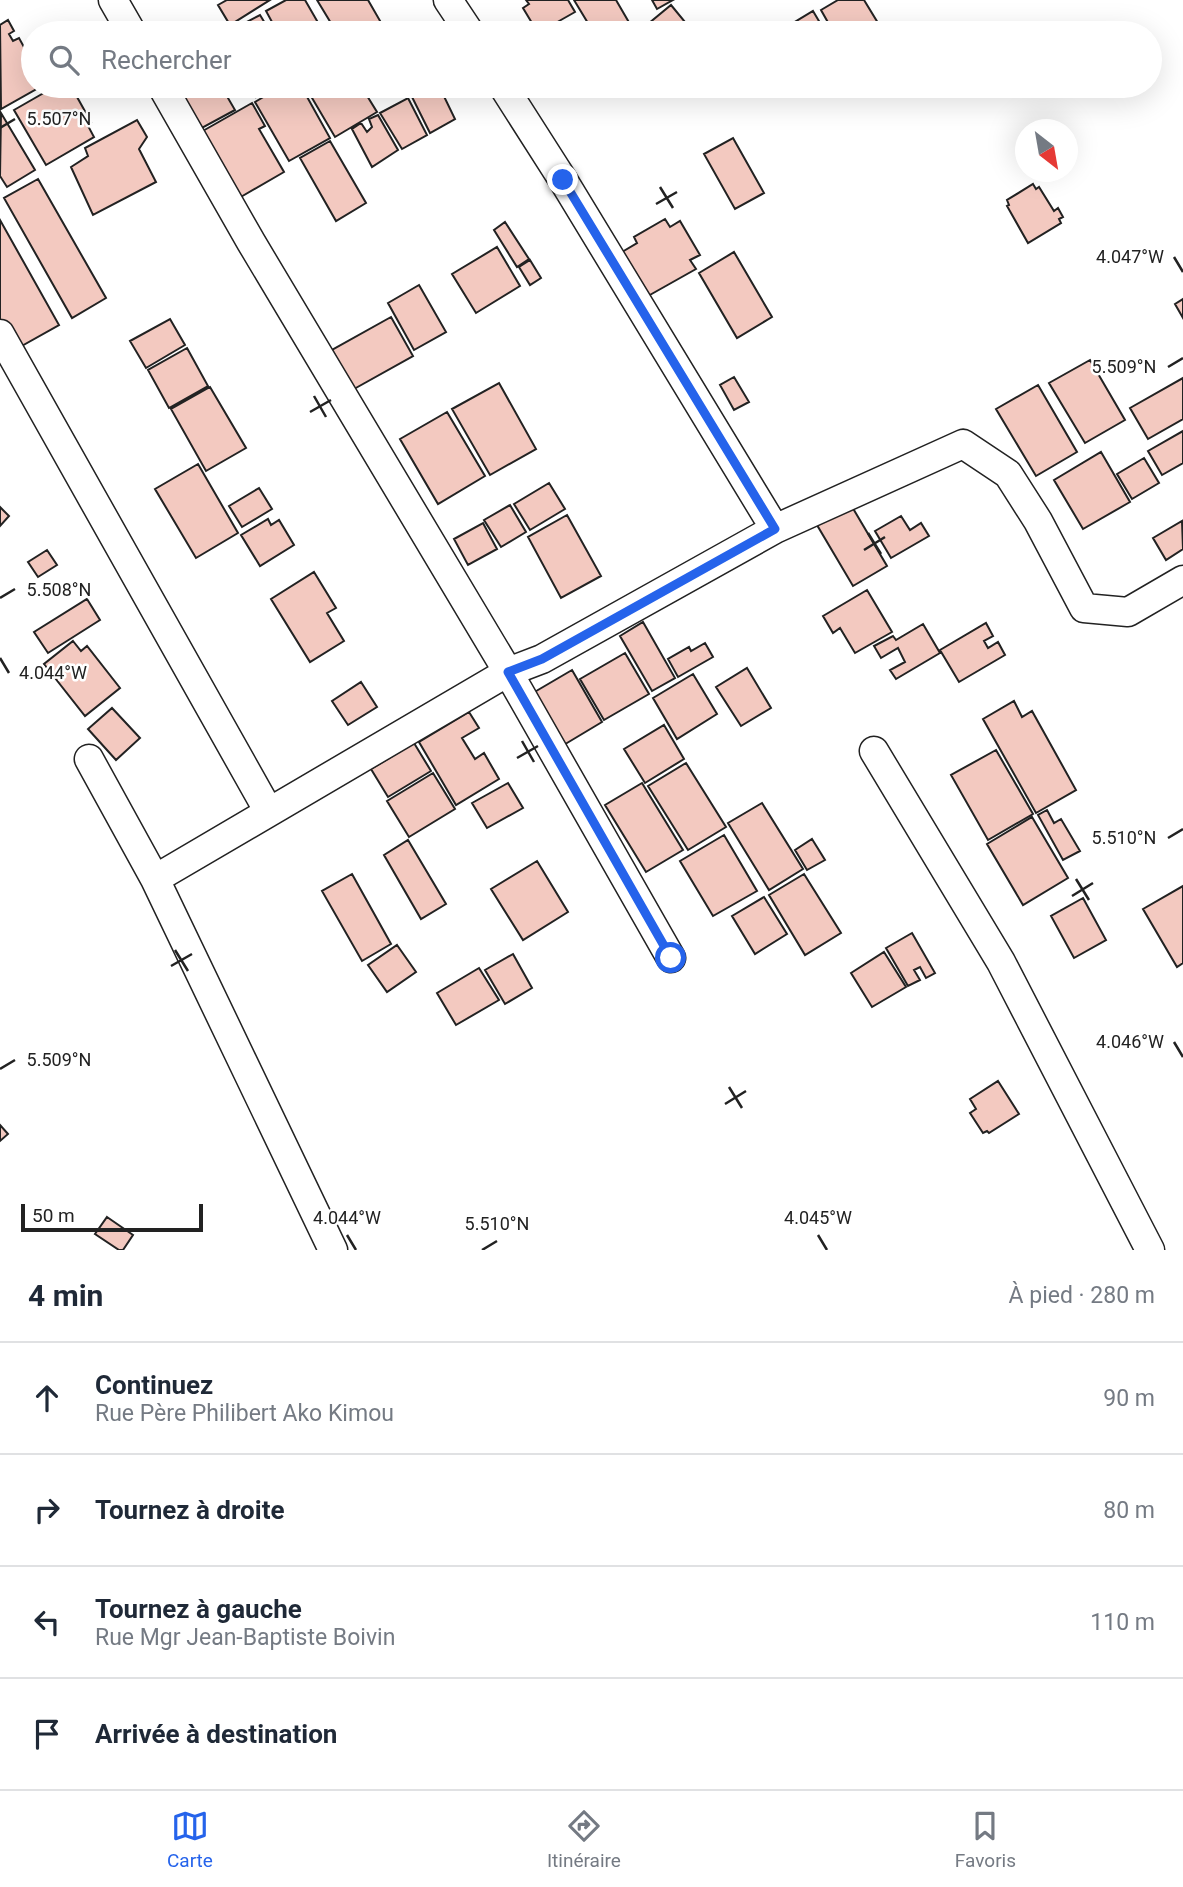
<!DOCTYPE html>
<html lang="fr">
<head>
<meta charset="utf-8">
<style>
  :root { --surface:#fff; --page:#f6f6f7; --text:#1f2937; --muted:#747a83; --line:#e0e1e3; --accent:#2563eb }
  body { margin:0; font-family:Roboto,sans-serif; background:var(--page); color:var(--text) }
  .compass { position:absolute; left:1015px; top:119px; width:63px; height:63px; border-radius:50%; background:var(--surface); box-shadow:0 7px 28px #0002; rotate:149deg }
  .scale { position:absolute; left:21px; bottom:18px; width:182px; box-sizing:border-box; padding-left:7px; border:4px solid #222; border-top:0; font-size:19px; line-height:24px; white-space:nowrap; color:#222; -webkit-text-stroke:5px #fff; paint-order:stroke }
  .stop { position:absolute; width:21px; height:21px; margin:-16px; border:5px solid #2563eb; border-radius:50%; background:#fff }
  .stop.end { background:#2563eb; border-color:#fff; box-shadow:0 2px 7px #0008 }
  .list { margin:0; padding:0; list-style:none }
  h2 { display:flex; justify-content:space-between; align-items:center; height:91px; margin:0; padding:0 28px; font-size:30px }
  h2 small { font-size:23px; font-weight:400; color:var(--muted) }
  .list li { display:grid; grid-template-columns:46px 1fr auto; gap:21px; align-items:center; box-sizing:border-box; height:112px; padding:0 28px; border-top:2px solid var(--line) }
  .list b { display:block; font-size:26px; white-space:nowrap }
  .list p { margin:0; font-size:23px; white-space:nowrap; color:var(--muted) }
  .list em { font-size:23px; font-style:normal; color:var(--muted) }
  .icon { flex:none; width:38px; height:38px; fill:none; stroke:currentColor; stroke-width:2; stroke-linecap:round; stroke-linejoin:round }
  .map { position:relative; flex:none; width:1183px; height:1250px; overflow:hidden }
  .search { position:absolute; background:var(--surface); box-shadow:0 7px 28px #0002; left:21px; right:21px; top:21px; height:77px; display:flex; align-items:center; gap:18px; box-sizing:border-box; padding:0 24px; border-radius:38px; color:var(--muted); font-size:26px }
  .sheet { height:539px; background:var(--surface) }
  nav { display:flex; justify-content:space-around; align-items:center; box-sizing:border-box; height:98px; border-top:2px solid var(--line); background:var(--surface); font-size:19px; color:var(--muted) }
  nav a { display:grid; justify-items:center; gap:4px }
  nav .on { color:var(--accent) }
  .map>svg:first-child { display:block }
  .building { fill:#f3c9c0; stroke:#222; stroke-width:2 }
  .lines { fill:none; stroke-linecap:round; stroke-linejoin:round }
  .minor-casing { stroke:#222; stroke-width:31 }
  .minor { stroke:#fff; stroke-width:28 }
  .route { stroke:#2563eb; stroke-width:9 }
  .ticks { fill:none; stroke:#222; stroke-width:2.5 }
  .ticks-label { font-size:18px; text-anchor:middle; fill:#222; stroke:#fff; stroke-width:5; stroke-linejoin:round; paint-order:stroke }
</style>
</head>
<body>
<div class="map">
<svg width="1183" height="1250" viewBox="0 0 1183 1250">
  <rect width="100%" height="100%" fill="#fff"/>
  <!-- building -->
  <path class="building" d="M 227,0 L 270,0 L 230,25 L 218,5 Z
    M 286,0 L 305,0 L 324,33 L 278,33 L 266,11 Z
    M 317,0 L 368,0 L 383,26 L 370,33 L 337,33 Z
    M 526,0 L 568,0 L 575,12 L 538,33 L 523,8 L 529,4 Z
    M 574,0 L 616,0 L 634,31 L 631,33 L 594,33 Z
    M 652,0 L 673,0 L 657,9 Z
    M 838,0 L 864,0 L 878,23 L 861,33 L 834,33 L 821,10 Z
    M 671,5 L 690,28 L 684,33 L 637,33 Z
    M 813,11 L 826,33 L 781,33 L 780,31 Z
    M 260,15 L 271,33 L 226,33 Z
    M 8,20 L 14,31 L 9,34 L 13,41 L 19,38 L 30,58 L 25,61 L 33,75 L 33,86 L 40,87 L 1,109 L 0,25 Z
    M 56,86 L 61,86 L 64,93 L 72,88 L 91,122 L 87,124 L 94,137 L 46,165 L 14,110 Z
    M 175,86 L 221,86 L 235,110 L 200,129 Z
    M 250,86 L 275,86 L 256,97 Z
    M 282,86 L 301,86 L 330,138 L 289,161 L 255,102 Z
    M 305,86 L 361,86 L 377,112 L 335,137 Z
    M 427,86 L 439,86 L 455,119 L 430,133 L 411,95 Z
    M 408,98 L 427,135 L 402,149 L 380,113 Z
    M 252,103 L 265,126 L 259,129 L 284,172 L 239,198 L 201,132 Z
    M 1,113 L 35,170 L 7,187 L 0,176 Z
    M 378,115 L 398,150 L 372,167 L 352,129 L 361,123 L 367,132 L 372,127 L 369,119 Z
    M 137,120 L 147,137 L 139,149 L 156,182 L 93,215 L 71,167 L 88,156 L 85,148 Z
    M 733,138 L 764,193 L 735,209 L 704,154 Z
    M 330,141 L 366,203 L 336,221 L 300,158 Z
    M 38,179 L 106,298 L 72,318 L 4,198 Z
    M 1033,184 L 1036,189 L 1039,187 L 1054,211 L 1058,208 L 1063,217 L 1059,219 L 1061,223 L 1028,243 L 1007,206 L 1009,205 L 1007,200 Z
    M 665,219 L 670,227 L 680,221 L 700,255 L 690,260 L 696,269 L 648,296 L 622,252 L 637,243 L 634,237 Z
    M 0,220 L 59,325 L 11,352 L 0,332 Z
    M 505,222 L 529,259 L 517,267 L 494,230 Z
    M 497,247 L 520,286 L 476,313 L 452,274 Z
    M 734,252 L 772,317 L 737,338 L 699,273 Z
    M 530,260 L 541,278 L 530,285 L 519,267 Z
    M 419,285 L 446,332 L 414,350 L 388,303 Z
    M 1183,299 L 1183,318 L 1175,304 Z
    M 391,317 L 413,356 L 354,389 L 332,350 Z
    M 170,319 L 185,345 L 146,368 L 130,341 Z
    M 187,348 L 208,386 L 169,408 L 148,370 Z
    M 1090,360 L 1125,420 L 1085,443 L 1049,383 Z
    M 734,377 L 749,402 L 734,410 L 720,385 Z
    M 1183,378 L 1183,419 L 1148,439 L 1130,408 Z
    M 499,383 L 536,449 L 490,475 L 452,409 Z
    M 1038,385 L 1077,452 L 1036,476 L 996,409 Z
    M 210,387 L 246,448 L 206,471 L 171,409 Z
    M 447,412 L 485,476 L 438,504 L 400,439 Z
    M 1183,431 L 1183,463 L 1162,475 L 1148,451 Z
    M 1101,452 L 1130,502 L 1083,529 L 1054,480 Z
    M 1144,458 L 1159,483 L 1132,499 L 1117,474 Z
    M 198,464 L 238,533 L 196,558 L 155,489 Z
    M 549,483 L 565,509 L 530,530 L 514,504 Z
    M 259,488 L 272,509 L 242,527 L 229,506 Z
    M 510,505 L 526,532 L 501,547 L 484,520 Z
    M 851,505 L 887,566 L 853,586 L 817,525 Z
    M 0,507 L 9,516 L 0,526 Z
    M 567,515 L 601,576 L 561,598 L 528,537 Z
    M 901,516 L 910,530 L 921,523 L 929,536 L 891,558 L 875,531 Z
    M 268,519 L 271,525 L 279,520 L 294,545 L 260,566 L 241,535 Z
    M 1182,521 L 1183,549 L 1166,560 L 1153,538 Z
    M 483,523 L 497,549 L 468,565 L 454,539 Z
    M 47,550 L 57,565 L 38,577 L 28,562 Z
    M 314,572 L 336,608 L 327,613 L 344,641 L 310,662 L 271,599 Z
    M 867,590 L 892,632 L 855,653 L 840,628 L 833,633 L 823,616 Z
    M 87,599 L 100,620 L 48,653 L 34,632 Z
    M 643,622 L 675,678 L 652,691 L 620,636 Z
    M 986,623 L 993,636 L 984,641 L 988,648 L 998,642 L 1005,655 L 959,682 L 940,650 Z
    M 923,624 L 940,653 L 896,679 L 890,670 L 905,662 L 898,648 L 881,658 L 874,646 L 893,636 L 896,640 Z
    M 73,641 L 81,651 L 87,646 L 120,688 L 85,716 L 44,664 Z
    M 705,643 L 713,657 L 678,677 L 668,659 L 689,647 L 691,651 Z
    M 625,653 L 649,694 L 604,720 L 580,679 Z
    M 747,668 L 771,708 L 741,726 L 716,687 Z
    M 572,670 L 602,722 L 557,749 L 526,697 Z
    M 693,674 L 717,714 L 677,739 L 653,698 Z
    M 361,682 L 377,707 L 348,725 L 332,701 Z
    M 1014,701 L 1022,717 L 1032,711 L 1076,790 L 1036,813 L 983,719 Z
    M 112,708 L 140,738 L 116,760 L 88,729 Z
    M 469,712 L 479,728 L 462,738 L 475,759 L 484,753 L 499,779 L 456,805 L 419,742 Z
    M 664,725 L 684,759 L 645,783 L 624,749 Z
    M 414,743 L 431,771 L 388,797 L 371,769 Z
    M 996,750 L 1033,814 L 988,840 L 951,775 Z
    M 686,763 L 726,827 L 688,850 L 648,786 Z
    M 433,773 L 455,809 L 409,837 L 387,801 Z
    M 508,783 L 523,808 L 487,828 L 472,803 Z
    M 642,783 L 683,850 L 646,872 L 605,805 Z
    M 762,803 L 803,869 L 769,890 L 728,823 Z
    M 1047,810 L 1054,823 L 1061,819 L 1080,851 L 1063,860 L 1038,815 Z
    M 1032,817 L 1068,878 L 1023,905 L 987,844 Z
    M 724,835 L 757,891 L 713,916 L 680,861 Z
    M 812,839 L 825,860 L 807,870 L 795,850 Z
    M 408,840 L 446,904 L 421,919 L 384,855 Z
    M 537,861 L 568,912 L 523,940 L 491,889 Z
    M 352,874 L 391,944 L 362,961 L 322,891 Z
    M 804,874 L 841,933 L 805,955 L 769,895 Z
    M 1183,886 L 1183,963 L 1177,967 L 1143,909 Z
    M 764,897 L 787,934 L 755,954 L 732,916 Z
    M 1083,898 L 1106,940 L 1074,958 L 1051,916 Z
    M 912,933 L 935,973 L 926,978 L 920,967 L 914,970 L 920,980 L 908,986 L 886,948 Z
    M 397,945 L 416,972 L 387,992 L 368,965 Z
    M 884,952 L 906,987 L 872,1007 L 851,973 Z
    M 513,954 L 532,988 L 505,1004 L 485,970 Z
    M 479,968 L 499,1000 L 456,1025 L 437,993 Z
    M 998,1081 L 1019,1114 L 989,1133 L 987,1131 L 983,1133 L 970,1113 L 976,1109 L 970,1099 Z
    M 0,1125 L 8,1134 L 0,1141 Z
    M 107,1217 L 133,1235 L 123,1250 L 119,1250 L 95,1234 Z"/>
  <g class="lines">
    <!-- minor casing -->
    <g class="minor-casing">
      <path id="minor" d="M 113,0 L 132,33
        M 448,0 L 470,33
        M 162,86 L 251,242 L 508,672 L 671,958
        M 503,86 L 563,180 L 775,529
        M 0,334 L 269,812
        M 874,751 L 1001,962 L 1150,1250
        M 89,759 L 155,879 L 333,1250
        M 155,879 L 508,672 L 542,659 L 775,529 L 963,444 L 1008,474 L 1038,521 L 1084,608 L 1128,612 L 1183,580"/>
    </g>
    <!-- minor -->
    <use href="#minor" class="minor"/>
  </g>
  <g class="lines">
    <!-- route -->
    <path class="route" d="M 563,180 L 775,529 L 542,659 L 508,672 L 671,958"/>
  </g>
  <!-- ticks -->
  <path class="ticks" d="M 0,128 L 15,119M 660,187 L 673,208M 656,204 L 677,192M 1174,257 L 1183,272M 1168,367 L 1183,358M 314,396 L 326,417M 310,412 L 331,400M 868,533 L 881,554M 864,550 L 885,537M 0,598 L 15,589M 0,658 L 9,673M 522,741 L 534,762M 517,758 L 538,746M 1168,838 L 1183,829M 1076,879 L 1089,900M 1072,896 L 1093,883M 175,950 L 188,971M 171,966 L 192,954M 1174,1042 L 1183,1057M 0,1069 L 15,1060M 729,1087 L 742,1108M 725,1104 L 746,1091M 347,1235 L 356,1250M 818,1235 L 827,1250M 482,1250 L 497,1241"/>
  <g class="ticks-label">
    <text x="59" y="125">5.507°N</text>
    <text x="1130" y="263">4.047°W</text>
    <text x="1124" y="373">5.509°N</text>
    <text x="59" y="596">5.508°N</text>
    <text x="53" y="679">4.044°W</text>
    <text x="1124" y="844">5.510°N</text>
    <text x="1130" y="1048">4.046°W</text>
    <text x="59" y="1066">5.509°N</text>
    <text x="347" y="1224">4.044°W</text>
    <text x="818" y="1224">4.045°W</text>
    <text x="497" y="1230">5.510°N</text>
  </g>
</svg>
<svg class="compass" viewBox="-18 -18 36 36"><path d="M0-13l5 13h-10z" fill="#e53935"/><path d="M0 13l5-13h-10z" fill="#747a83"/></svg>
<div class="scale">50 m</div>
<div class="stop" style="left:671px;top:958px"></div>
<div class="stop end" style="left:563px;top:180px"></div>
<div class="search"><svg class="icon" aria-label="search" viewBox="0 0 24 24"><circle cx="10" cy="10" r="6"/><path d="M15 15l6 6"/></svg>Rechercher</div>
</div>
<section class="sheet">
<h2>4 min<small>À pied · 280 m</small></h2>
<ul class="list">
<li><svg class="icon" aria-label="ahead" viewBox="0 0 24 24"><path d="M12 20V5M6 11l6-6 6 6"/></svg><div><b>Continuez</b><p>Rue Père Philibert Ako Kimou</p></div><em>90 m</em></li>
<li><svg class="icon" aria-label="right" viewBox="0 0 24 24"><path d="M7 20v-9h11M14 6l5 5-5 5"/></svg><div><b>Tournez à droite</b></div><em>80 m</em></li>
<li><svg class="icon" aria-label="left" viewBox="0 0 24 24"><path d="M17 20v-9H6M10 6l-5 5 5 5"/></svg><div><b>Tournez à gauche</b><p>Rue Mgr Jean-Baptiste Boivin</p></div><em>110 m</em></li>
<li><svg class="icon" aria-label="arrive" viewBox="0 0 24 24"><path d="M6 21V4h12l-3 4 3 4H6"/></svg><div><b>Arrivée à destination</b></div></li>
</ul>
</section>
<nav>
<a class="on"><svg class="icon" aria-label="map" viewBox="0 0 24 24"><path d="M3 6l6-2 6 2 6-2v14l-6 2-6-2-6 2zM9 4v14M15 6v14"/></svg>Carte</a>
<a><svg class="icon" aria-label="directions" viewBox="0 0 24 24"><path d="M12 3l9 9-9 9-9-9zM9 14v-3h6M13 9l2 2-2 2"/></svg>Itinéraire</a>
<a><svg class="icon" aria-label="saved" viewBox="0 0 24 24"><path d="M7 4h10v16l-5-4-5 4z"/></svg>Favoris</a>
</nav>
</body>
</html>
